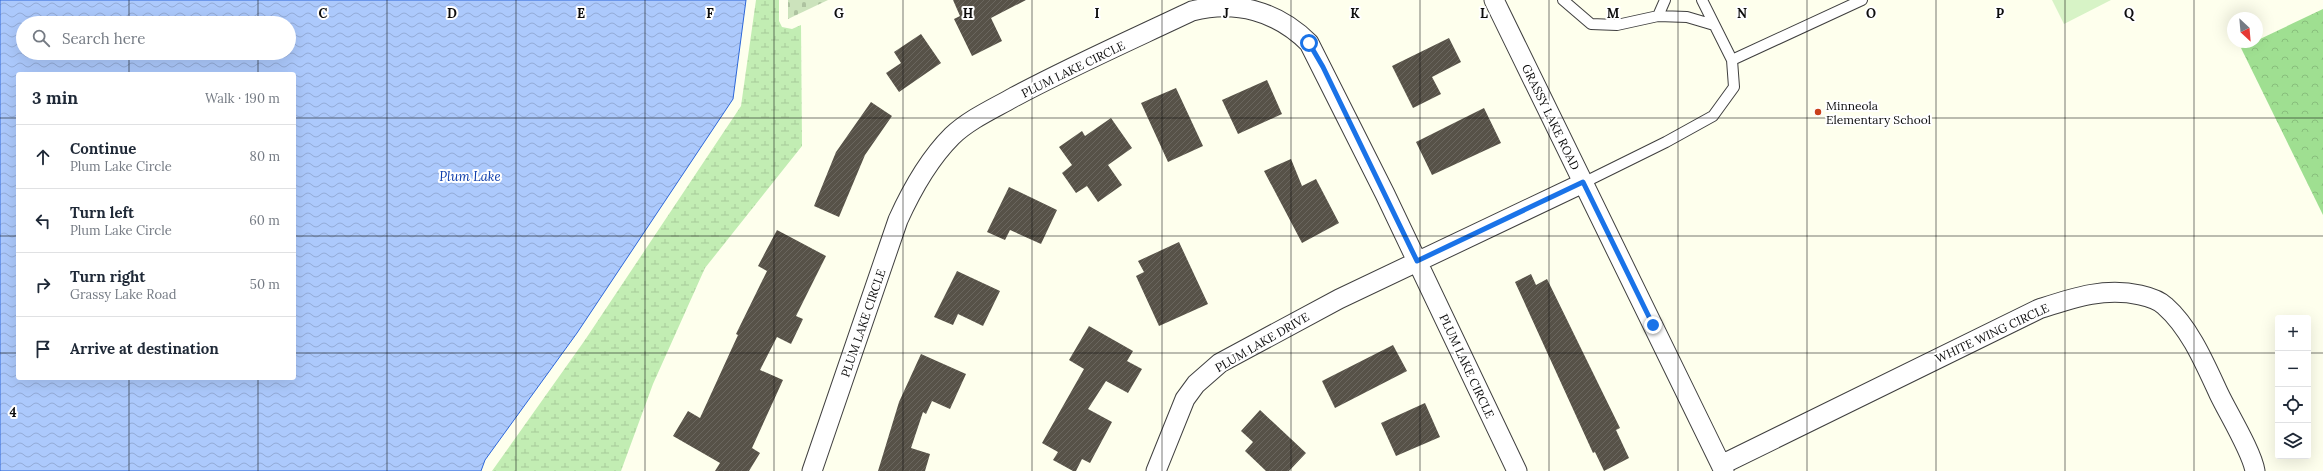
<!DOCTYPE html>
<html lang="en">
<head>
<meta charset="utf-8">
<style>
  :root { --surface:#fff; --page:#f2f2f3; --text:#1f2937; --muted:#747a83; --line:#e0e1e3 }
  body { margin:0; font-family:Lora,serif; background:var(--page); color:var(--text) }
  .controls { position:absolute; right:12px; bottom:12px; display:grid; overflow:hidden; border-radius:4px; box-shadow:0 4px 16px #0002 }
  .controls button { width:36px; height:36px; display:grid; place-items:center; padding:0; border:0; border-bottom:1px solid var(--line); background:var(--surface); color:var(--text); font:20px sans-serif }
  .compass { position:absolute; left:2227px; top:12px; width:36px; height:36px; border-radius:50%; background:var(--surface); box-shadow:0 4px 16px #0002; rotate:154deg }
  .stop { position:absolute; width:12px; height:12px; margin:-9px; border:3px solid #1a73e8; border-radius:50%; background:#fff }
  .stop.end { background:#1a73e8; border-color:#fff; box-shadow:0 1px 4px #0008 }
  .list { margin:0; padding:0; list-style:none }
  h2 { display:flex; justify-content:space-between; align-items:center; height:52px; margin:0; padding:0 16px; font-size:17px }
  h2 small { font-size:13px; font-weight:400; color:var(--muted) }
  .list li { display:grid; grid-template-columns:26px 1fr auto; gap:12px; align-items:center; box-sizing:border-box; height:64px; padding:0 16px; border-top:1px solid var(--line) }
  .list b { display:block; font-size:15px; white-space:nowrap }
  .list p { margin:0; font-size:13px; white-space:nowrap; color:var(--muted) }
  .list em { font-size:13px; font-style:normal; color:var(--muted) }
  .icon { flex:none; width:22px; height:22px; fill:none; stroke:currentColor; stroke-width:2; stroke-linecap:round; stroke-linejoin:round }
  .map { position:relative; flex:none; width:2323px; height:471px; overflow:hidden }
  .search { position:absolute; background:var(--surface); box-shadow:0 4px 16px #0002; left:16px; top:16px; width:280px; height:44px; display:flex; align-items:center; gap:10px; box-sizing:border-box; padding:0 14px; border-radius:22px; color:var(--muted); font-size:15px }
  .panel { position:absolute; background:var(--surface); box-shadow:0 4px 16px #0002; left:16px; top:72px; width:280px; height:308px; border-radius:4px }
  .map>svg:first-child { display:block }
  .forest { fill:url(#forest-crowns) }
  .wetland { fill:url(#wetland-marsh) }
  .cemetery { fill:url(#cemetery-stones) }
  .pitch { fill:#d7f3c6 }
  .water { fill:url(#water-waves); stroke:#2d67d9; fill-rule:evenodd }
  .building { fill:url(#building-hatch) }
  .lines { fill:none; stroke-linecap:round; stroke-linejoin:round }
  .lane-casing { stroke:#404040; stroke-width:12 }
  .street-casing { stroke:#404040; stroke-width:21 }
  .lane { stroke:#fff; stroke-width:10 }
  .street { stroke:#fff; stroke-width:19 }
  .route { stroke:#1a73e8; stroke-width:5 }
  .grid { fill:none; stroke:#0d0d0d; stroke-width:1; stroke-opacity:0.55 }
  .poi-dot { fill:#c93f19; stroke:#fff; stroke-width:1.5 }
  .labels { text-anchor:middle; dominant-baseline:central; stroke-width:4; stroke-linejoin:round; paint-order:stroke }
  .street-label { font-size:12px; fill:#0d0d0d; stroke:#fff }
  .poi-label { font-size:12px; fill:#0d0d0d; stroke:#fff; text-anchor:start }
  .water-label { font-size:13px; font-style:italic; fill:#0b3baa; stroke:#fff }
  .grid-label { font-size:13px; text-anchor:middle; font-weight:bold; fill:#0d0d0d; stroke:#fff; stroke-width:4; stroke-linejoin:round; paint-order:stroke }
</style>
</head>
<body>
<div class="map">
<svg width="2323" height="471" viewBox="0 0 2323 471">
  <defs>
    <pattern id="forest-crowns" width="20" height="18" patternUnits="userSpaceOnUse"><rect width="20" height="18" fill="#9fdf91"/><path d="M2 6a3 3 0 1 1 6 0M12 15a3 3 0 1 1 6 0" fill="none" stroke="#88be7c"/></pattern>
    <pattern id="wetland-marsh" width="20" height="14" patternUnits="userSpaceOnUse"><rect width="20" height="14" fill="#c2edb3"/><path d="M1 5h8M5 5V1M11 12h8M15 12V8" fill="none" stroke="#a6ca99"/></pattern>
    <pattern id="cemetery-stones" width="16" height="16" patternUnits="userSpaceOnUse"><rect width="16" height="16" fill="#cce3bc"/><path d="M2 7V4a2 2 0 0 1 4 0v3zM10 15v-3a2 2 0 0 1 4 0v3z" fill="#aec2a0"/></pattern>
    <pattern id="water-waves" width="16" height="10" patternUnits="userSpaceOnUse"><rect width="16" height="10" fill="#acc9fc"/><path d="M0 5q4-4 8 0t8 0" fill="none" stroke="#93abd7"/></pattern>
    <pattern id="building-hatch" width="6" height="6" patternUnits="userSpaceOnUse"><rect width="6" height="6" fill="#575248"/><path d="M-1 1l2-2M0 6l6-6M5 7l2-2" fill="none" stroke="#6a665e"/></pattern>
  </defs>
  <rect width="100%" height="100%" fill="#feffed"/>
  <!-- forest -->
  <path class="forest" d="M 2323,9 L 2323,215 L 2241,48 Z"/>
  <!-- wetland -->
  <path class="wetland" d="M 756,0 L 779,0 L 779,21 L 782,27 L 792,29 L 801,25 L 802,146 L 705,268 L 653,384 L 621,471 L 492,471 L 585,340 L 741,106 Z"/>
  <!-- cemetery -->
  <path class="cemetery" d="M 788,0 L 828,0 L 788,19 Z"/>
  <!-- pitch -->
  <path class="pitch" d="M 2052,0 L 2111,0 L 2064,24 Z"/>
  <!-- water -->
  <path class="water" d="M 0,0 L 746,0 L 733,99 L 577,333 L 485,460 L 481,471 L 0,471 ZM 23,23 L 289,23 L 289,53 L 23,53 ZM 18,74 L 294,74 L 294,378 L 18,378 Z"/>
  <!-- building -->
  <path class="building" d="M 953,0 L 1026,0 L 991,18 L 1002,41 L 972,56 L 954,19 L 960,16 Z
    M 921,34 L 941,63 L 899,92 L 886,73 L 901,63 L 894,52 Z
    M 1449,38 L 1461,62 L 1432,77 L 1441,94 L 1413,108 L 1392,66 Z
    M 1267,80 L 1282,114 L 1238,134 L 1222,100 Z
    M 1176,88 L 1203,146 L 1168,162 L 1141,103 Z
    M 871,102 L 892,116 L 865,155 L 839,217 L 814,206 L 836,152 Z
    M 1484,108 L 1501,143 L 1432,175 L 1416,142 Z
    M 1111,118 L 1132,148 L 1108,165 L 1122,185 L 1098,202 L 1087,186 L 1076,193 L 1062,173 L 1072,165 L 1059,147 L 1082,131 L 1085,136 Z
    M 1291,159 L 1302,186 L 1316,179 L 1339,223 L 1302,243 L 1264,171 Z
    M 1009,187 L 1057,210 L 1041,244 L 1010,230 L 1005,240 L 987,232 Z
    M 777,230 L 826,256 L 796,316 L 803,319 L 791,344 L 777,337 L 760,370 L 783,380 L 752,448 L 760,453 L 749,471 L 715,471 L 720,463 L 673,436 L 688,411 L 700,418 L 738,335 L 736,334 L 767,271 L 758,266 Z
    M 1179,242 L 1208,304 L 1159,326 L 1136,276 L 1144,272 L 1138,261 Z
    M 957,271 L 1000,291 L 983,326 L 958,314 L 953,325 L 934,317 Z
    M 1531,274 L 1536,285 L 1547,279 L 1620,428 L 1616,430 L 1629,458 L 1604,471 L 1595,452 L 1593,453 L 1515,282 Z
    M 1089,326 L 1133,351 L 1127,361 L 1142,369 L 1128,393 L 1106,381 L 1088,409 L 1112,422 L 1090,463 L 1082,459 L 1076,471 L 1073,471 L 1053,460 L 1058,452 L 1042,443 L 1084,369 L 1069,360 Z
    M 1393,345 L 1407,371 L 1335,408 L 1322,381 Z
    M 921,354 L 966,374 L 950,409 L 932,401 L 926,414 L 923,412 L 911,448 L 930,454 L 925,471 L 878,471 L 899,402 Z
    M 1425,403 L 1440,437 L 1396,456 L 1381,423 Z
    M 1260,410 L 1306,453 L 1289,471 L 1266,471 L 1245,451 L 1253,442 L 1241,431 Z"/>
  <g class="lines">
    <!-- lane casing -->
    <g class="lane-casing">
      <path id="lane" d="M 1563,0 L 1591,24 L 1617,25 L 1658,16 L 1687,17 L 1714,25
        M 1658,16 L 1665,0
        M 1732,60 L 1862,0
        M 1583,183 L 1666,142 L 1713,116 L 1734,87 L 1732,60 L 1702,0"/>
    </g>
    <!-- street casing -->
    <g class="street-casing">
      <path id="street" d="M 1494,0 L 1724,471
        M 1721,465 L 2039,309 C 2073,298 2104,287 2140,295 C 2149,297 2159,300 2165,306 C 2190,328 2205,364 2219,394 C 2228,413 2252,452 2255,471
        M 812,471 L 898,220 C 912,189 928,160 952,136 C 970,119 993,109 1014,97 C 1072,66 1133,39 1192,11 C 1236,0 1277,11 1309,43 L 1385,194 L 1517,471
        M 1156,471 L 1185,399 L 1196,384 L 1220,363 L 1339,299 L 1583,183"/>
    </g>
    <!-- lane -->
    <use href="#lane" class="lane"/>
    <!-- street -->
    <use href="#street" class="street"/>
  </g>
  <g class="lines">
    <!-- route -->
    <path class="route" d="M 1309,43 L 1323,67 L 1417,261 L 1583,182 L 1653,325"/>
  </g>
  <!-- grid -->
  <path class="grid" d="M 129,0 L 129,23M 258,0 L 258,23M 387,0 L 387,471M 516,0 L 516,471M 645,0 L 645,471M 774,0 L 774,471M 903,0 L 903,471M 1032,0 L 1032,471M 1162,0 L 1162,471M 1291,0 L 1291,471M 1420,0 L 1420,471M 1549,0 L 1549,471M 1678,0 L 1678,471M 1807,0 L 1807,471M 1936,0 L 1936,471M 2065,0 L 2065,471M 2194,0 L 2194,471M 129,53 L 129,74M 258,53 L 258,74M 0,118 L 18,118M 294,118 L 2323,118M 0,236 L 18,236M 294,236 L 2323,236M 0,353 L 18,353M 294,353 L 2278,353M 2308,353 L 2323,353M 129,378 L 129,471M 258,378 L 258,471"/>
  <!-- markers -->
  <circle class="poi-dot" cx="1818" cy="112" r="4"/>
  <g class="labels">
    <!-- street labels -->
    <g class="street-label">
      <text transform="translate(1073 69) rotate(-26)">PLUM LAKE CIRCLE</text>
      <text transform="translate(1551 117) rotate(64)">GRASSY LAKE ROAD</text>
      <text transform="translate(863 323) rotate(-71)">PLUM LAKE CIRCLE</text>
      <text transform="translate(1992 333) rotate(-25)">WHITE WING CIRCLE</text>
      <text transform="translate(1262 342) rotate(-30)">PLUM LAKE DRIVE</text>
      <text transform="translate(1467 366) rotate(65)">PLUM LAKE CIRCLE</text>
    </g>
    <!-- poi labels -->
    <g class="poi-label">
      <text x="1826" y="105">Minneola<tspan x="1826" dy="14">Elementary School</tspan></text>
    </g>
    <!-- water labels -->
    <g class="water-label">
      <text x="470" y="176">Plum Lake</text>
    </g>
  </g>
  <g class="grid-label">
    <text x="323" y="18">C</text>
    <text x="452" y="18">D</text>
    <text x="581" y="18">E</text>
    <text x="710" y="18">F</text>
    <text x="839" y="18">G</text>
    <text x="968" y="18">H</text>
    <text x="1097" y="18">I</text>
    <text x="1226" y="18">J</text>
    <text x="1355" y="18">K</text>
    <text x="1484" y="18">L</text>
    <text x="1613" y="18">M</text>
    <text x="1742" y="18">N</text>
    <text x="1871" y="18">O</text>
    <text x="2000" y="18">P</text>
    <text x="2129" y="18">Q</text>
    <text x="13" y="417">4</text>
  </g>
</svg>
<div class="controls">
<button>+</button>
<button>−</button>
<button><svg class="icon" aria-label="locate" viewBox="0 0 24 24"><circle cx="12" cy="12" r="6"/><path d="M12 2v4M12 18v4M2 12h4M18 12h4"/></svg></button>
<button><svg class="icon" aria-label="layers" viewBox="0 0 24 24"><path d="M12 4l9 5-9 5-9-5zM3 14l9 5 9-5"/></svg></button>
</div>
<svg class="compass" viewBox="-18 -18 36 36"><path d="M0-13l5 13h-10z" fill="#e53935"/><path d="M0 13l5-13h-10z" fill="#747a83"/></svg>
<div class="stop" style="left:1309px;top:43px"></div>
<div class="stop end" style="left:1653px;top:325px"></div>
<div class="search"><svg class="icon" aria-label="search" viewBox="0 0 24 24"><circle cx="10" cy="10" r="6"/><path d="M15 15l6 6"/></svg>Search here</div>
<section class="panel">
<h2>3 min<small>Walk · 190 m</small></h2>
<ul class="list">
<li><svg class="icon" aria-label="ahead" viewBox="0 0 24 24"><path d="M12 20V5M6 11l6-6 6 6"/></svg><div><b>Continue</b><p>Plum Lake Circle</p></div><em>80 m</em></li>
<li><svg class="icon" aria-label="left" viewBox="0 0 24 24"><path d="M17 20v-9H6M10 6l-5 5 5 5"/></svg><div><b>Turn left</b><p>Plum Lake Circle</p></div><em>60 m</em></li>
<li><svg class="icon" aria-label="right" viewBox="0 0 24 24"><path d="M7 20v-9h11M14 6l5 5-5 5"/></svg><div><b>Turn right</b><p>Grassy Lake Road</p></div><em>50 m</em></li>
<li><svg class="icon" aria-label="arrive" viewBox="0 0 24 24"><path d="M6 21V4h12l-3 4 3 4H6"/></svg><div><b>Arrive at destination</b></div></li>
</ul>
</section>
</div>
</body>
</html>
